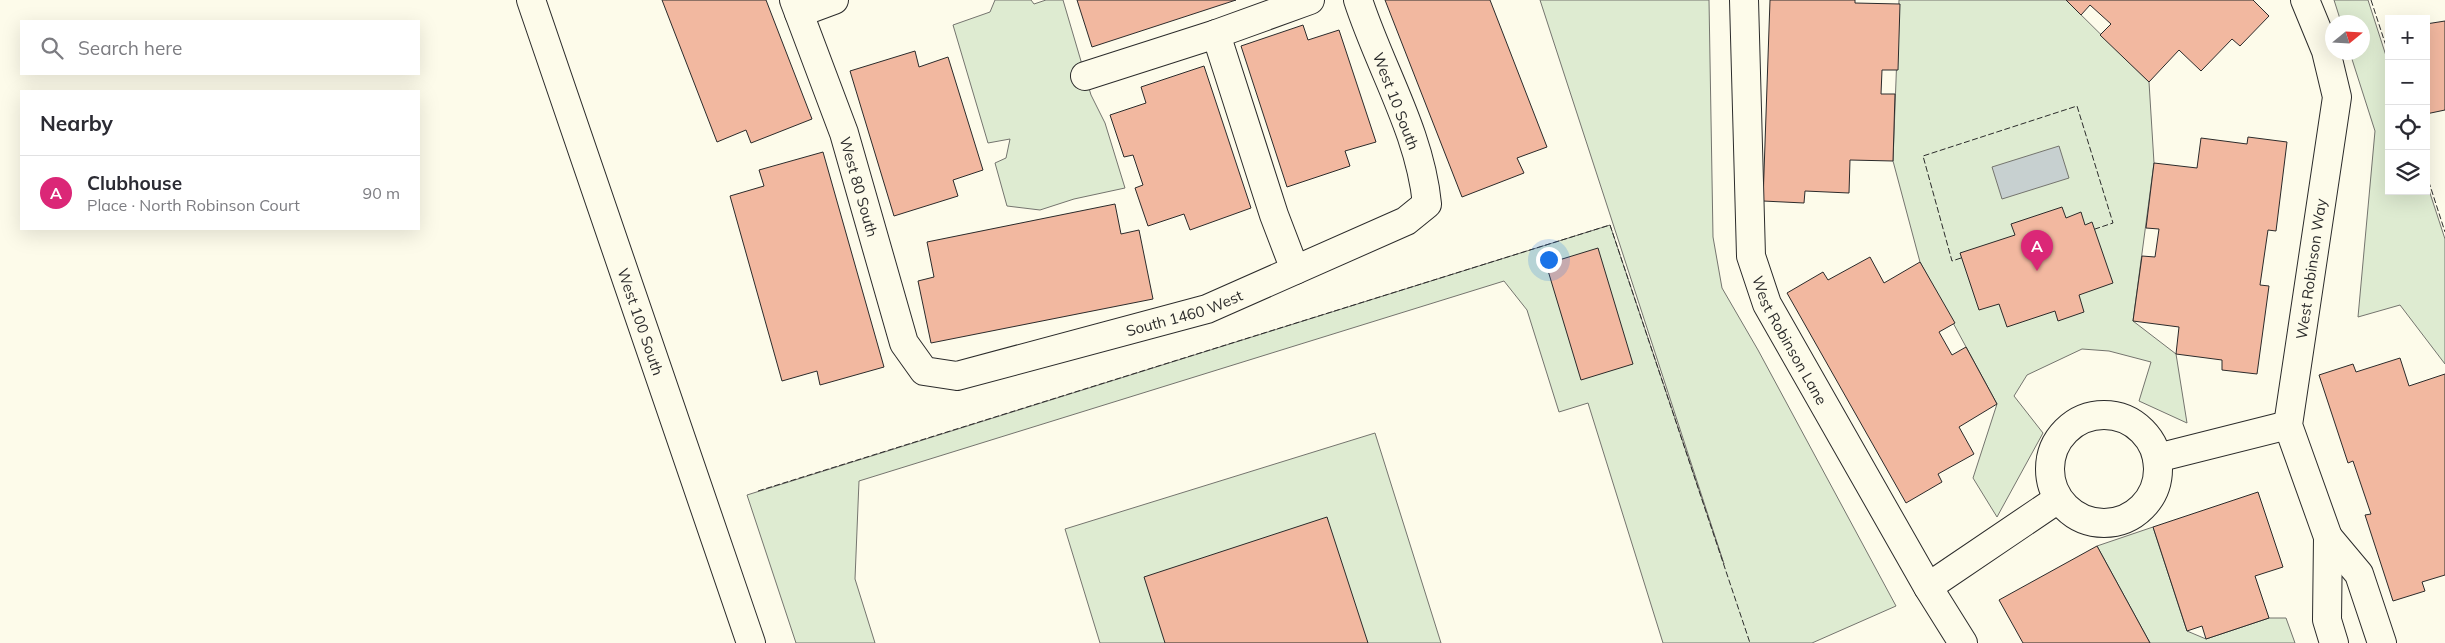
<!DOCTYPE html>
<html lang="en">
<head>
<meta charset="utf-8">
<style>
  :root { --surface:#fff; --page:#f7f7f7; --text:#2b2b33; --muted:#7c7c81; --line:#e1e1e2; --accent:#db2777 }
  body { margin:0; font-family:Mulish,sans-serif; background:var(--page); color:var(--text) }
  .controls { position:absolute; right:15px; top:15px; display:grid; overflow:hidden; border-radius:0px; box-shadow:0 5px 20px #0002 }
  .controls button { width:45px; height:45px; display:grid; place-items:center; padding:0; border:0; border-bottom:1px solid var(--line); background:var(--surface); color:var(--text); font:25px sans-serif }
  .compass { position:absolute; left:2325px; top:15px; width:45px; height:45px; border-radius:50%; background:var(--surface); box-shadow:0 5px 20px #0002; rotate:72deg }
  .you { position:absolute; left:1548px; top:259px; width:18px; height:18px; margin:-12px; border:4px solid #fff; border-radius:50%; background:#1a73e8; box-shadow:0 0 0 8px #1a73e833 }
  .badge { display:grid; place-items:center; width:32px; height:32px; border-radius:50%; background:var(--accent); color:#fff; font-size:16px; font-weight:700 }
  .pin { position:absolute; translate:-50% -41px; filter:drop-shadow(0 1px 2px #0008) }
  .pin::after { content:''; position:absolute; top:26px; width:18px; height:15px; background:inherit; clip-path:polygon(0 0,100% 0,50% 100%) }
  .list { margin:0; padding:0; list-style:none }
  h2 { display:flex; justify-content:space-between; align-items:center; height:65px; margin:0; padding:0 20px; font-size:21px }
  h2 small { font-size:16px; font-weight:400; color:var(--muted) }
  .list li { display:grid; grid-template-columns:32px 1fr auto; gap:15px; align-items:center; box-sizing:border-box; height:75px; padding:0 20px; border-top:1px solid var(--line) }
  .list b { display:block; font-size:19px; white-space:nowrap }
  .list p { margin:0; font-size:16px; white-space:nowrap; color:var(--muted) }
  .list em { font-size:16px; font-style:normal; color:var(--muted) }
  .icon { flex:none; width:28px; height:28px; fill:none; stroke:currentColor; stroke-width:2; stroke-linecap:round; stroke-linejoin:round }
  .map { position:relative; flex:none; width:2445px; height:643px; overflow:hidden }
  .search { position:absolute; background:var(--surface); box-shadow:0 5px 20px #0002; left:20px; top:20px; width:400px; height:55px; display:flex; align-items:center; gap:12px; box-sizing:border-box; padding:0 18px; border-radius:0px; color:var(--muted); font-size:19px }
  .panel { position:absolute; background:var(--surface); box-shadow:0 5px 20px #0002; left:20px; top:90px; width:400px; height:140px; border-radius:0px }
  .map>svg:first-child { display:block }
  .green { fill:#deebd1; stroke:#74746e }
  .water { fill:#c7d0d0; stroke:#74746e }
  .building { fill:#f2b8a0; stroke:#2b2b2b }
  .lines { fill:none; stroke-linecap:round; stroke-linejoin:round }
  .minor-casing { stroke:#2b2b2b; stroke-width:30 }
  .minor { stroke:#fdfbea; stroke-width:28 }
  .fence { stroke:#2b2b2b; stroke-width:1; stroke-dasharray:6 2.5; stroke-linecap:butt }
  .labels { text-anchor:middle; dominant-baseline:central; stroke-width:4; stroke-linejoin:round; paint-order:stroke }
  .street-label { font-size:15px; fill:#2b2b2b; stroke:#fdfbea }
</style>
</head>
<body>
<div class="map">
<svg width="2445" height="643" viewBox="0 0 2445 643">
  <rect width="100%" height="100%" fill="#fdfbea"/>
  <!-- green -->
  <path class="green" d="M 995,0 L 1031,0 L 1034,4 L 1046,0 L 1063,0 L 1091,95 L 1105,123 L 1125,188 L 1074,199 L 1040,210 L 1007,206 L 995,163 L 1006,158 L 1010,139 L 988,143 L 953,25 L 990,12 Z
    M 1540,0 L 1709,0 L 1713,237 L 1722,288 L 1758,350 L 1896,606 L 1812,643 L 1663,643 L 1588,403 L 1559,412 L 1527,310 L 1504,281 L 859,481 L 855,579 L 875,643 L 796,643 L 747,495 L 1610,225 L 1724,564 Z
    M 1899,0 L 2066,0 L 2149,82 L 2154,163 L 2133,321 L 2176,354 L 2187,423 L 2139,401 L 2151,362 L 2109,351 L 2082,349 L 2027,375 L 2014,396 L 2043,433 L 1997,517 L 1973,478 L 1997,404 L 1920,262 L 1893,161 Z
    M 2334,0 L 2368,0 L 2389,65 L 2389,191 L 2426,191 L 2426,181 L 2445,239 L 2445,364 L 2400,305 L 2358,317 L 2375,131 L 2350,53 L 2362,52 L 2362,22 L 2341,22 Z
    M 1375,433 L 1441,643 L 1100,643 L 1065,529 Z
    M 2153,527 L 2187,631 L 2206,639 L 2269,618 L 2286,618 L 2295,643 L 2150,643 L 2097,546 Z"/>
  <!-- water -->
  <path class="water" d="M 2059,146 L 2069,178 L 2002,199 L 1992,167 Z"/>
  <!-- building -->
  <path class="building" d="M 662,0 L 766,0 L 812,119 L 751,143 L 746,130 L 717,142 Z
    M 1077,0 L 1236,0 L 1092,47 Z
    M 1385,0 L 1490,0 L 1547,147 L 1517,158 L 1524,173 L 1462,197 Z
    M 1770,0 L 1855,0 L 1855,3 L 1900,4 L 1898,70 L 1882,70 L 1881,94 L 1895,94 L 1893,161 L 1850,160 L 1849,193 L 1805,191 L 1804,203 L 1763,201 Z
    M 2066,0 L 2253,0 L 2269,16 L 2240,46 L 2232,39 L 2201,71 L 2179,50 L 2149,82 L 2100,35 L 2111,24 L 2090,5 L 2081,15 Z
    M 2445,21 L 2445,110 L 2426,114 L 2426,24 Z
    M 1303,25 L 1308,40 L 1339,30 L 1376,142 L 1345,151 L 1350,166 L 1287,187 L 1241,46 Z
    M 915,51 L 919,67 L 948,57 L 983,170 L 953,180 L 958,196 L 894,216 L 850,71 Z
    M 1204,66 L 1251,208 L 1190,230 L 1184,214 L 1148,226 L 1135,188 L 1143,185 L 1133,155 L 1124,157 L 1110,115 L 1146,103 L 1141,87 Z
    M 2248,137 L 2287,142 L 2276,231 L 2268,230 L 2260,285 L 2269,286 L 2257,374 L 2222,370 L 2222,360 L 2176,354 L 2179,327 L 2133,321 L 2142,256 L 2155,257 L 2159,229 L 2146,228 L 2154,163 L 2197,168 L 2201,138 L 2247,144 Z
    M 823,152 L 884,367 L 820,385 L 817,371 L 782,381 L 730,196 L 764,186 L 759,170 Z
    M 1115,204 L 1121,234 L 1139,230 L 1153,299 L 931,343 L 918,281 L 934,277 L 927,242 Z
    M 2062,207 L 2066,218 L 2081,212 L 2085,225 L 2092,222 L 2113,283 L 2079,295 L 2084,312 L 2058,321 L 2055,311 L 2007,327 L 1999,304 L 1979,310 L 1960,253 L 2015,235 L 2011,224 Z
    M 1598,248 L 1633,364 L 1581,380 L 1546,264 Z
    M 1870,257 L 1884,283 L 1920,262 L 1955,323 L 1939,332 L 1952,355 L 1966,347 L 1997,404 L 1959,427 L 1974,454 L 1938,474 L 1942,482 L 1906,503 L 1787,293 L 1823,272 L 1828,280 Z
    M 2400,358 L 2409,386 L 2445,374 L 2445,575 L 2422,582 L 2425,591 L 2393,601 L 2365,515 L 2371,514 L 2353,461 L 2348,463 L 2319,375 L 2353,364 L 2356,372 Z
    M 2258,492 L 2283,567 L 2255,576 L 2269,618 L 2206,639 L 2202,626 L 2187,631 L 2153,527 Z
    M 1327,517 L 1368,643 L 1165,643 L 1144,577 Z
    M 2097,546 L 2150,643 L 2023,643 L 1999,600 Z"/>
  <g class="lines">
    <!-- minor casing -->
    <g class="minor-casing">
      <g id="minor">
        <path id="s1" d="M 531,0 L 751,643"/>
        <path id="s2" d="M 794,0 L 844,133 L 904,343 L 924,371 L 957,376 L 1207,309 L 1406,221 L 1427,204 C 1420,132 1380,68 1358,0"/>
        <path id="s3" d="M 1744,0 L 1751,256 L 1767,304 L 1928,587 L 1963,643"/>
        <path d="M 2305,0 L 2326,51 L 2337,97 L 2288,425 L 2328,537 L 2327,620 L 2334,643"/>
        <path d="M 799,13 L 834,0"/>
        <path d="M 1216,34 L 1274,215 L 1295,270"/>
        <path d="M 1085,76 L 1216,34 L 1310,0"/>
        <circle cx="2104" cy="469" r="54"/>
        <path d="M 2157,458 L 2288,425"/>
        <path d="M 2328,537 L 2359,574 L 2382,643"/>
        <path d="M 1928,587 L 2058,499"/>
      </g>
    </g>
    <!-- minor -->
    <use href="#minor" class="minor"/>
    <!-- fence -->
    <path class="fence" d="M 2371,0 L 2389,55
      M 2426,173 L 2445,232
      M 1961,258 L 1952,261 L 1923,156 L 2077,106 L 2113,223 L 2095,229
      M 758,491 L 1610,225 L 1750,643"/>
  </g>
  <g class="labels">
    <!-- street labels -->
    <g class="street-label">
      <text transform="translate(1396 101) rotate(69)">West 10 South</text>
      <text stroke="none"><textPath href="#s2" startOffset="198">West 80 South</textPath></text>
      <text transform="translate(2311 269) rotate(-82)">West Robinson Way</text>
      <text stroke="none"><textPath href="#s2" startOffset="664">South 1460 West</textPath></text>
      <text stroke="none"><textPath href="#s1" startOffset="340">West 100 South</textPath></text>
      <text stroke="none"><textPath href="#s3" startOffset="349">West Robinson Lane</textPath></text>
    </g>
  </g>
</svg>
<div class="controls">
<button>+</button>
<button>−</button>
<button><svg class="icon" aria-label="locate" viewBox="0 0 24 24"><circle cx="12" cy="12" r="6"/><path d="M12 2v4M12 18v4M2 12h4M18 12h4"/></svg></button>
<button><svg class="icon" aria-label="layers" viewBox="0 0 24 24"><path d="M12 4l9 5-9 5-9-5zM3 14l9 5 9-5"/></svg></button>
</div>
<svg class="compass" viewBox="-18 -18 36 36"><path d="M0-13l5 13h-10z" fill="#e53935"/><path d="M0 13l5-13h-10z" fill="#7c7c81"/></svg>
<div class="you"></div>
<div class="pin badge" style="left:2037px;top:271px">A</div>
<div class="search"><svg class="icon" aria-label="search" viewBox="0 0 24 24"><circle cx="10" cy="10" r="6"/><path d="M15 15l6 6"/></svg>Search here</div>
<section class="panel">
<h2>Nearby<small></small></h2>
<ul class="list">
<li><span class="badge">A</span><div><b>Clubhouse</b><p>Place · North Robinson Court</p></div><em>90 m</em></li>
</ul>
</section>
</div>
</body>
</html>
